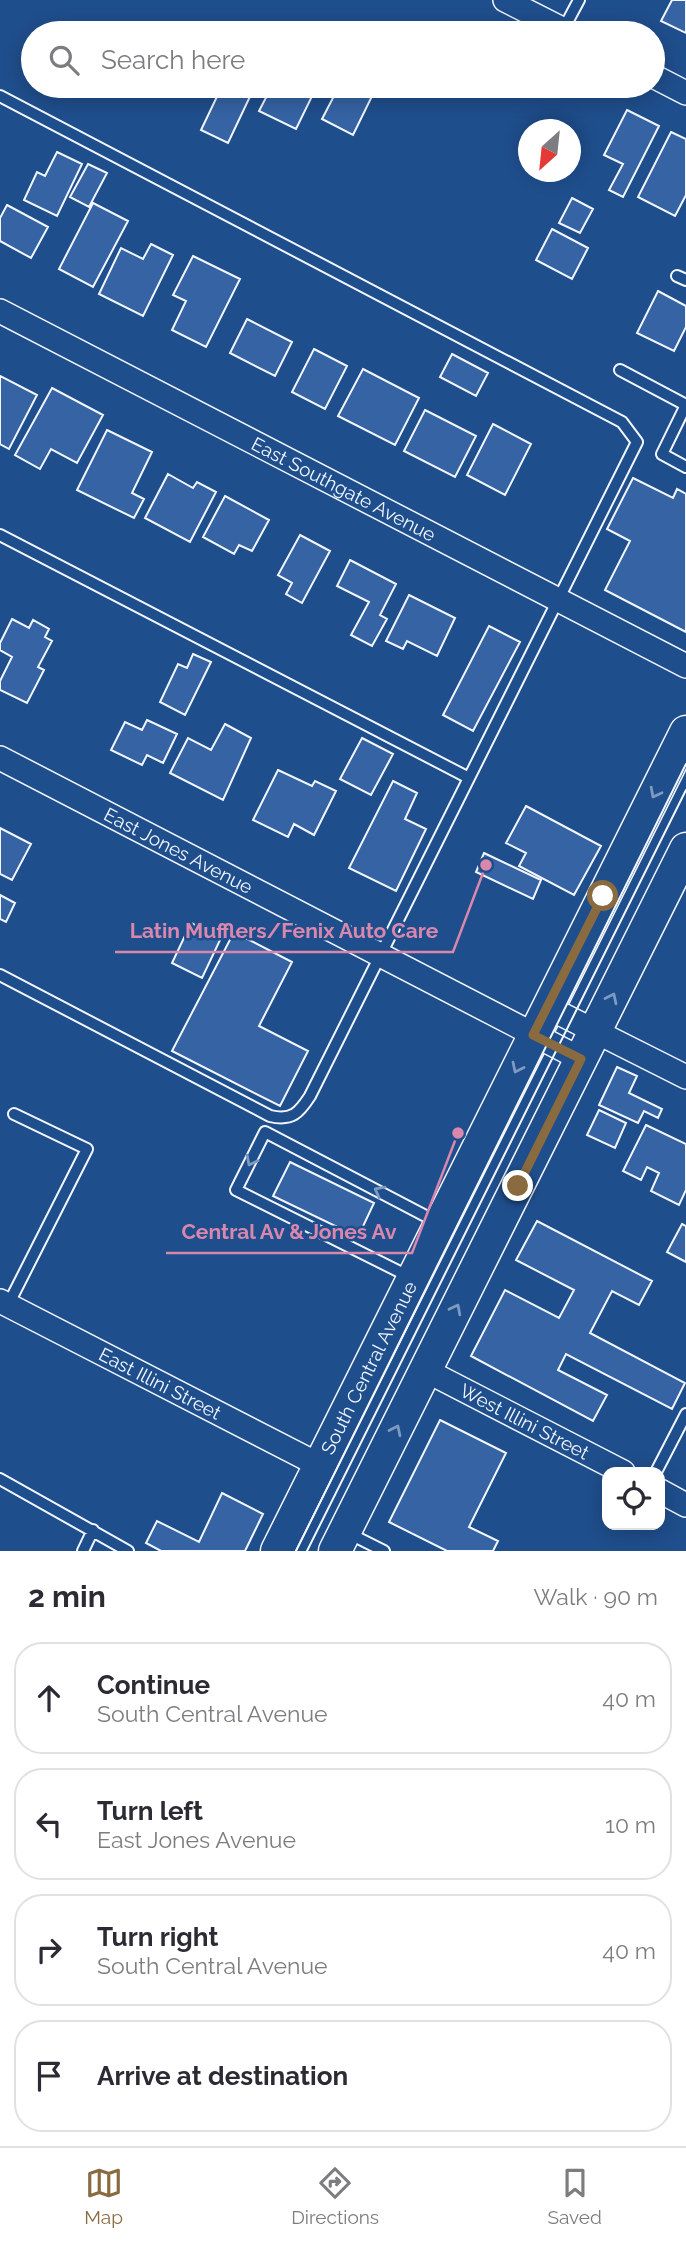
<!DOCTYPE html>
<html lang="en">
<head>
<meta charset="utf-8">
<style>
  :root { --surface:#fff; --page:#f2f2f3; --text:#2b2b33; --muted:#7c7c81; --line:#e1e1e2; --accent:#8a6a3f }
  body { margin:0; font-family:Raleway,sans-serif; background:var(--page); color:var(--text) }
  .controls { position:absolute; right:21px; bottom:21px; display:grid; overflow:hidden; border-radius:14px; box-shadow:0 4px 18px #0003 }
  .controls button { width:63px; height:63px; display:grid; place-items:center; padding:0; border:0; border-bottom:2px solid var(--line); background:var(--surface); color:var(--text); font:35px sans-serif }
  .compass { position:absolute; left:518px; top:119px; width:63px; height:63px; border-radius:50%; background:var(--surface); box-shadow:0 4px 18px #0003; rotate:207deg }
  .stop { position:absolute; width:21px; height:21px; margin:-16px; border:5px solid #8a6a3f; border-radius:50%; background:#fff }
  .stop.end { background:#8a6a3f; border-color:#fff; box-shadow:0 2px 7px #0008 }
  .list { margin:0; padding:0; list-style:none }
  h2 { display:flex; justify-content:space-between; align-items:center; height:91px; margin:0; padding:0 28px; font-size:30px }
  h2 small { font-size:23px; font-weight:400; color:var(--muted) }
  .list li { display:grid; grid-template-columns:46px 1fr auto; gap:21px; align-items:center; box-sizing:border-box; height:112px; margin:0 14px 14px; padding:0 14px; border:2px solid var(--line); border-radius:28px }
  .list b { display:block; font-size:26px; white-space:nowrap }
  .list p { margin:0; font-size:23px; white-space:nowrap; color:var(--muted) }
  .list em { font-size:23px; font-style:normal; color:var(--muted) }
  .icon { flex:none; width:38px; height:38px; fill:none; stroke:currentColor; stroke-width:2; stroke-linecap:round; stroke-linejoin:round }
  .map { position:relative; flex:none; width:686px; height:1551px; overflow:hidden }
  .search { position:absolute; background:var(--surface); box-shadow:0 4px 18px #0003; left:21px; right:21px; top:21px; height:77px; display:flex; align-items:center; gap:18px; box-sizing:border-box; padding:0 24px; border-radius:38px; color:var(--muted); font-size:26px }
  .sheet { height:595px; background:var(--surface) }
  nav { display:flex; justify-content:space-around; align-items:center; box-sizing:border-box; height:98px; border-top:2px solid var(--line); background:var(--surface); font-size:19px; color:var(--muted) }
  nav a { display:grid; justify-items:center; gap:4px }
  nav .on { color:var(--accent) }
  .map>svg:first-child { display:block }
  .building { fill:#3563a3; stroke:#f2f6ff; stroke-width:2 }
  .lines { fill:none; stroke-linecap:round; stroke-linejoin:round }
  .lane-casing { stroke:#f2f6ff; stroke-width:14 }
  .street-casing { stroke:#f2f6ff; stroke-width:26 }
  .secondary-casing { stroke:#f2f6ff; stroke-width:35 }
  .lane { stroke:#1f4e8c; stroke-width:10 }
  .street { stroke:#1f4e8c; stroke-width:23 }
  .secondary { stroke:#1f4e8c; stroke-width:32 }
  .tram { stroke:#f2f6ff; stroke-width:2 }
  .oneway { stroke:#7e9ac0 }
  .route { stroke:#8a6a3f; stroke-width:9 }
  .labels { text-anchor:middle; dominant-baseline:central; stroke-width:5; stroke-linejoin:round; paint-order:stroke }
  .street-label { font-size:19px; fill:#f2f6ff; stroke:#1f4e8c }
  .leader { fill:none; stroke:#da87ad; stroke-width:2.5 }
  .callout-dot { fill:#da87ad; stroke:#1f4e8c; stroke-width:2.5 }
  .callout-label { font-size:21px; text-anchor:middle; font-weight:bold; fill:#da87ad; stroke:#1f4e8c; stroke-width:5; stroke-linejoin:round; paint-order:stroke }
</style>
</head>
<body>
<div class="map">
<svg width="686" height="1551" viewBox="0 0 686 1551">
  <rect width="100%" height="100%" fill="#1f4e8c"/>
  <!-- building -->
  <path class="building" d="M 672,0 L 686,0 L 686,33 L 661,21 Z
    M 222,86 L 255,86 L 228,143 L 201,130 Z
    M 272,86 L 317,86 L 296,129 L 259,111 Z
    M 325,86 L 377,86 L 353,135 L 322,119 L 335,94 L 324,89 Z
    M 627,110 L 659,126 L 623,197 L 609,190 L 623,164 L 604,155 Z
    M 671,132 L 686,139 L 686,195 L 675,216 L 638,197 Z
    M 57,152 L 82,164 L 57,216 L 24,200 L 37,172 L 45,176 Z
    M 88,164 L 107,173 L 89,207 L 70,197 Z
    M 572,198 L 593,209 L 580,233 L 559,223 Z
    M 93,203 L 128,221 L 93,287 L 59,269 Z
    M 7,205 L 48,227 L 31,258 L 0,241 L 0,218 Z
    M 552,229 L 588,248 L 572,279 L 536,260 Z
    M 151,244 L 173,255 L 143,316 L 99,294 L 121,248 L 143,259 Z
    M 193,256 L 240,279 L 206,347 L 172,330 L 186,301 L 173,295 Z
    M 658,291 L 686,306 L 686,327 L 674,351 L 637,333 Z
    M 247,319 L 292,342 L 275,376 L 230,353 Z
    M 314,349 L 347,366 L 325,409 L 292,392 Z
    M 452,354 L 488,373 L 476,396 L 440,377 Z
    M 363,369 L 419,398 L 395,445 L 338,416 Z
    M 0,376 L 37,395 L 9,449 L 0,444 Z
    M 52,388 L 103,415 L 77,463 L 51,449 L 40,469 L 15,455 Z
    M 425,410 L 476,436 L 455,477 L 404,451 Z
    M 493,424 L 531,444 L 505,495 L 467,475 Z
    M 107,430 L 152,452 L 132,493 L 144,499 L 134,518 L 77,490 Z
    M 168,474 L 193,488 L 197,482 L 216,492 L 190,542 L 145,518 Z
    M 633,478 L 673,498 L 677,489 L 686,494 L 686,632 L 605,590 L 630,541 L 607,529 Z
    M 225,496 L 269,520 L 252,551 L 239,545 L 234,554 L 203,537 Z
    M 300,535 L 330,551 L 302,603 L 286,594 L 292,583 L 278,575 Z
    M 350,560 L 396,584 L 380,615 L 387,619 L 372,646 L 351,635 L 369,602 L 337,586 Z
    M 409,595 L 455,618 L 437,656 L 407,641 L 403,649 L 386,641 Z
    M 12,619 L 29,628 L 33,620 L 49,629 L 45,637 L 52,641 L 38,667 L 44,670 L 27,703 L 0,690 L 0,681 L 12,657 L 0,650 L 0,643 Z
    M 489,626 L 520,642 L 473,731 L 443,715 Z
    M 193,654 L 211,662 L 185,715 L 160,702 L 178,664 L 187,668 Z
    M 147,720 L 177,734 L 163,763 L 147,755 L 142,765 L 111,750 L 125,722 L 142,730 Z
    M 225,724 L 251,738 L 223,800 L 170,773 L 188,738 L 211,750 Z
    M 362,738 L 393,754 L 371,795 L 340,779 Z
    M 278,770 L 312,786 L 315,781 L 336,791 L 314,835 L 294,824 L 288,837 L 253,820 Z
    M 393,781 L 417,793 L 405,819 L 426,829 L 396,891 L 349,868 Z
    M 526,806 L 601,846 L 574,895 L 519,866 L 526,853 L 506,843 Z
    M 0,828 L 31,844 L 12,880 L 0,874 Z
    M 484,853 L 541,880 L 533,899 L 476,872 Z
    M 0,895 L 15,903 L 6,922 L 0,919 Z
    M 191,923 L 221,938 L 202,978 L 172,963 Z
    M 234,932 L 292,962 L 259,1026 L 308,1051 L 280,1106 L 172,1051 Z
    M 617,1067 L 637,1076 L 629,1093 L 662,1109 L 658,1118 L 644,1111 L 638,1123 L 599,1105 Z
    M 599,1110 L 626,1123 L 615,1148 L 587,1135 Z
    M 646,1125 L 686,1144 L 686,1190 L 679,1205 L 651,1191 L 659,1173 L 647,1167 L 641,1180 L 623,1171 Z
    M 290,1162 L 374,1203 L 358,1237 L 273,1196 Z
    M 537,1221 L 652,1281 L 639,1305 L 612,1291 L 590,1333 L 685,1383 L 672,1409 L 566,1354 L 558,1370 L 607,1395 L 593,1421 L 471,1356 L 505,1290 L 559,1318 L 574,1290 L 516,1260 Z
    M 682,1224 L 686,1226 L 686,1262 L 667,1252 Z
    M 440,1420 L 506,1453 L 469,1527 L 498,1541 L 493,1551 L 447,1551 L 389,1522 Z
    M 222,1493 L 263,1514 L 245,1551 L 161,1551 L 146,1543 L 157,1521 L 199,1542 Z"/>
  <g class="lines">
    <!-- lane casing -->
    <g class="lane-casing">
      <path id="lane" d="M 563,30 L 579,0
        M 0,96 L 622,422 L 637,442 L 310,1096 C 299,1113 292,1121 270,1116 L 0,975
        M 677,276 L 686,280
        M 620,370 L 686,405
        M 686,405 L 662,454 L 686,467
        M 0,535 L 469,778
        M 410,1277 L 236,1190 L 265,1132 L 437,1222
        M 8,1305 L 87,1149 L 14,1114
        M 656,1472 L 686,1414
        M 0,1479 L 128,1551
        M 346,1532 L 384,1551
        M 83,1551 L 93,1530"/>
    </g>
    <!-- street casing -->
    <g class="street-casing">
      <g id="street">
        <path d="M 505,0 L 570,33"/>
        <path d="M 653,76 L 686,93"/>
        <path id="s1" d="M 0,311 L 686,666"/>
        <path id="s2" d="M 0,758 L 581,1059"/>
        <path d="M 547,1007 L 686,1077"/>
        <path id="s3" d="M 0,1301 L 319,1465"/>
        <path id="s4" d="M 425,1370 L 623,1472"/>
        <path d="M 660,1491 L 686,1505"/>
      </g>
    </g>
    <!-- secondary casing -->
    <g class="secondary-casing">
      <g id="secondary">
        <path id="s5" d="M 277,1551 L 686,732"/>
        <path d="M 335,1551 L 686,849"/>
      </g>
    </g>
    <!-- lane -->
    <use href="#lane" class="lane"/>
    <!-- street -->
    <use href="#street" class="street"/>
    <!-- secondary -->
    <use href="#secondary" class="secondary"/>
    <!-- tram -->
    <path class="tram" d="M 296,1551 L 686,764
      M 307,1551 L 686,790"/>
  </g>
  <!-- one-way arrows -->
  <defs><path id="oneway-chevron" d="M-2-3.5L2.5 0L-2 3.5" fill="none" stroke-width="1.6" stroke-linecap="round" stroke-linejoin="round" transform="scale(1.75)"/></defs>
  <g class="oneway">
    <use href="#oneway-chevron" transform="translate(655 793) rotate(117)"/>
    <use href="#oneway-chevron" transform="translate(612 998) rotate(-64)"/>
    <use href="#oneway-chevron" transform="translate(517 1068) rotate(116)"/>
    <use href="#oneway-chevron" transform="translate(251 1161) rotate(117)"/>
    <use href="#oneway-chevron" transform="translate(379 1191) rotate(-152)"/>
    <use href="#oneway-chevron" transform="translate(456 1309) rotate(-63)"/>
    <use href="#oneway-chevron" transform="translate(396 1430) rotate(-64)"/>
  </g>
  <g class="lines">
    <!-- route -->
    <path class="route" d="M 518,1186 L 581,1059 L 533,1035 L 603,896"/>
  </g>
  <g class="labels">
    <!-- street labels -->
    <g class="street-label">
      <text stroke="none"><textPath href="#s1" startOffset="387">East Southgate Avenue</textPath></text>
      <text stroke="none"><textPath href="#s2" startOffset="201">East Jones Avenue</textPath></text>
      <text stroke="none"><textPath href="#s5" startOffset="205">South Central Avenue</textPath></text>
      <text stroke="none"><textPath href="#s3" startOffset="180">East Illini Street</textPath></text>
      <text stroke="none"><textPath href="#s4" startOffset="112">West Illini Street</textPath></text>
    </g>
  </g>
  <!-- callouts -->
  <path class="leader" d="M486 865L453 952H115M458 1133L412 1253H166"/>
  <g class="callout-dot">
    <circle cx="486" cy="865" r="7"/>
    <circle cx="458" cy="1133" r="7"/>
  </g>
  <g class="callout-label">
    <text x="284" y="938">Latin Mufflers/Fenix Auto Care</text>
    <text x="289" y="1239">Central Av &amp; Jones Av</text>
  </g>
</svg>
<div class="controls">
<button><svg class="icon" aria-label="locate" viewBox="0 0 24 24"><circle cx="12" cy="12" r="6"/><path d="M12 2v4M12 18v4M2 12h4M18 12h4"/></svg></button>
</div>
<svg class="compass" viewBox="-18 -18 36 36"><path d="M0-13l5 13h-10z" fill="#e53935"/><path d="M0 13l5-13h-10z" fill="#7c7c81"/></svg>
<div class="stop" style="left:603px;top:896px"></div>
<div class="stop end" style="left:518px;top:1186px"></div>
<div class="search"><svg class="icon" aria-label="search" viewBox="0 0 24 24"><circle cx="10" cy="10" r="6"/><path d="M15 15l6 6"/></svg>Search here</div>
</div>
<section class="sheet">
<h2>2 min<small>Walk · 90 m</small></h2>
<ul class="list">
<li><svg class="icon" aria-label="ahead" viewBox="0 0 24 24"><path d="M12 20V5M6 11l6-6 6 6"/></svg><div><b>Continue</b><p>South Central Avenue</p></div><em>40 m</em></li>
<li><svg class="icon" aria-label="left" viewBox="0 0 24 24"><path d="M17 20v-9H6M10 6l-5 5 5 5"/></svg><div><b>Turn left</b><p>East Jones Avenue</p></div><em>10 m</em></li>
<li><svg class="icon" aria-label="right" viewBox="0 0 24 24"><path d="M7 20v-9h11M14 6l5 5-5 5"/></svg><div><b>Turn right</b><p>South Central Avenue</p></div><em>40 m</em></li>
<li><svg class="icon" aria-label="arrive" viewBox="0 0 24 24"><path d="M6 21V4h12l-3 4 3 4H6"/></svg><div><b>Arrive at destination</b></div></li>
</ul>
</section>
<nav>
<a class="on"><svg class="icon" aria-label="map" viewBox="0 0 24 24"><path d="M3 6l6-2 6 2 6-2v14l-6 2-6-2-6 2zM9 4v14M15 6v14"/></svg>Map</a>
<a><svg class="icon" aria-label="directions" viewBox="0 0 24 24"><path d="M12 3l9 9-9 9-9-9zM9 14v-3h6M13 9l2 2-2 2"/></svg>Directions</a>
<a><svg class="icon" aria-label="saved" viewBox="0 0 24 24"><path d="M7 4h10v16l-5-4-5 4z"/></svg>Saved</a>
</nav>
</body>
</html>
